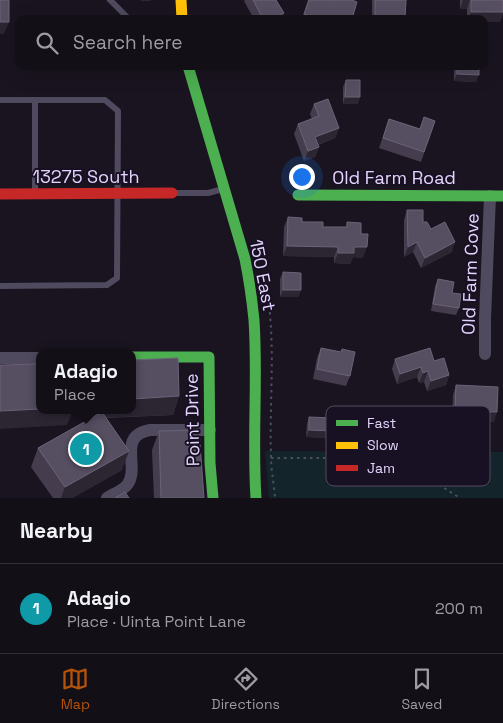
<!DOCTYPE html>
<html lang="en">
<head>
<meta charset="utf-8">
<style>
  :root { --surface:#130f17; --page:#1c1820; --text:#f1f3f6; --muted:#9d9ca1; --line:#322f36; --accent:#b45309 }
  body { margin:0; font-family:"Space Grotesk",sans-serif; background:var(--page); color:var(--text) }
  .you { position:absolute; left:301px; top:176px; width:18px; height:18px; margin:-12px; border:4px solid #fff; border-radius:50%; background:#1a73e8; box-shadow:0 0 0 8px #1a73e833 }
  .badge { display:grid; place-items:center; width:32px; height:32px; border-radius:50%; background:var(--accent); color:#fff; font-size:16px; font-weight:700 }
  .pin { position:absolute; translate:-50% -50%; border:2px solid #fff; box-shadow:0 1px 5px #0006 }
  .popup { position:absolute; left:36px; top:349px; width:100px; height:65px; box-sizing:border-box; display:grid; place-content:center; border-radius:10px; background:var(--surface); filter:drop-shadow(0 1px 4px #0005); font-size:16px; white-space:nowrap; color:var(--muted) }
  .popup b { font-size:19px; color:var(--text) }
  .popup::after { content:''; position:absolute; left:50%; top:100%; margin-left:-10px; border:10px solid transparent; border-top-color:var(--surface) }
  .list { margin:0; padding:0; list-style:none }
  h2 { display:flex; justify-content:space-between; align-items:center; height:65px; margin:0; padding:0 20px; font-size:21px }
  h2 small { font-size:16px; font-weight:400; color:var(--muted) }
  .list li { display:grid; grid-template-columns:32px 1fr auto; gap:15px; align-items:center; box-sizing:border-box; height:90px; padding:0 20px; border-top:1px solid var(--line) }
  .list b { display:block; font-size:19px; white-space:nowrap }
  .list p { margin:0; font-size:16px; white-space:nowrap; color:var(--muted) }
  .list em { font-size:16px; font-style:normal; color:var(--muted) }
  .icon { flex:none; width:28px; height:28px; fill:none; stroke:currentColor; stroke-width:2; stroke-linecap:round; stroke-linejoin:round }
  .map { position:relative; flex:none; width:503px; height:498px; overflow:hidden }
  .search { position:absolute; background:var(--surface); box-shadow:0 5px 20px #0002; left:15px; right:15px; top:15px; height:55px; display:flex; align-items:center; gap:12px; box-sizing:border-box; padding:0 18px; border-radius:10px; color:var(--muted); font-size:19px }
  .sheet { height:155px; background:var(--surface) }
  nav { display:flex; justify-content:space-around; align-items:center; box-sizing:border-box; height:70px; border-top:1px solid var(--line); background:var(--surface); font-size:14px; color:var(--muted) }
  nav a { display:grid; justify-items:center; gap:2px }
  nav .on { color:var(--accent) }
  .map>svg:first-child { display:block }
  .green { fill:#14242b }
  .lines { fill:none; stroke-linecap:round; stroke-linejoin:round }
  .path { stroke:#4b5060; stroke-width:2; stroke-dasharray:2.5 4; stroke-linecap:butt }
  .lane { stroke:#504a5f; stroke-width:6 }
  .street { stroke:#504a5f; stroke-width:12 }
  .fast { stroke:#4caf50; stroke-width:11 }
  .slow { stroke:#ffc107; stroke-width:11 }
  .jam { stroke:#c62828; stroke-width:11 }
  .wall { fill:#453d4e }
  .shaded-wall { fill:#2c2633 }
  .building { fill:#564e61; stroke:#6c6379 }
  .labels { text-anchor:middle; dominant-baseline:central; stroke-width:4; stroke-linejoin:round; paint-order:stroke }
  .street-label { font-size:18px; fill:#e4d4fc; stroke:#181023 }
  .key { fill:#181023; stroke:#554b64; stroke-width:1 }
  .key-label { font-size:14px; fill:#e4d4fc }
</style>
</head>
<body>
<div class="map">
<svg width="503" height="498" viewBox="0 0 503 498">
  <rect width="100%" height="100%" fill="#19141f"/>
  <!-- green -->
  <path class="green" d="M 265,451 L 503,452 L 503,498 L 269,498 Z"/>
  <g class="lines">
    <!-- path -->
    <path class="path" d="M 265,280 C 277,338 269,398 271,456 C 271,470 274,484 275,498
      M 271,458 L 397,458 L 460,498"/>
    <!-- lane -->
    <path class="lane" d="M 110,0 L 129,19
      M 0,100 L 105,100 L 118,111 L 117,278 L 107,285 L 0,286
      M 35,193 L 35,100
      M 173,193 L 208,193 L 223,189"/>
    <!-- street -->
    <path class="street" d="M 485,354 L 485,319 L 490,196
      M 0,358 L 40,358
      M 107,498 C 113,494 122,491 127,485 C 141,468 116,436 150,430 L 210,430"/>
    <!-- fast -->
    <path class="fast" d="M 188,66 L 245,259 C 249,279 252,300 254,320 C 258,379 252,439 256,498
      M 298,195 L 503,196
      M 132,357 L 209,357 L 210,463 L 213,498"/>
    <!-- slow -->
    <path class="slow" d="M 181,0 L 182,19"/>
    <!-- jam -->
    <path class="jam" d="M 0,194 L 172,193"/>
  </g>
  <!-- wall -->
  <path class="wall" d="M 245,0 L 276,0 L 284,13 L 282,19 L 254,19 L 244,1 Z
    M 308,0 L 352,19 L 302,19 Z
    M 372,0 L 406,0 L 405,19 L 372,19 Z
    M 460,0 L 503,0 L 500,22 L 484,22 L 484,19 L 467,19 L 467,9 L 460,9 Z
    M 454,66 L 479,66 L 476,82 L 454,81 Z
    M 346,80 L 358,104 L 343,104 L 343,87 Z
    M 314,104 L 339,128 L 335,138 L 318,145 L 319,147 L 315,157 L 304,161 L 294,134 L 298,124 L 312,119 L 310,114 Z
    M 389,119 L 419,129 L 435,121 L 421,162 L 379,148 Z
    M 407,210 L 423,222 L 431,229 L 452,252 L 421,268 L 413,252 L 404,257 L 404,220 Z
    M 288,217 L 323,227 L 346,227 L 347,222 L 361,234 L 363,258 L 353,257 L 350,264 L 334,263 L 334,257 L 283,256 L 284,227 Z
    M 283,272 L 301,290 L 298,297 L 280,297 L 280,279 Z
    M 438,279 L 452,293 L 459,308 L 456,315 L 431,311 L 435,286 Z
    M 321,348 L 341,352 L 342,349 L 350,376 L 346,386 L 313,379 L 317,358 Z
    M 395,359 L 434,361 L 449,375 L 446,385 L 427,391 L 424,382 L 419,383 L 417,377 L 397,384 L 392,369 Z
    M 456,385 L 494,422 L 452,421 L 453,395 Z
    M 179,396 L 173,415 L 106,418 L 122,470 L 72,498 L 53,498 L 31,467 L 38,448 L 94,417 L 94,410 L 132,410 Z
    M 309,417 L 333,431 L 330,438 L 306,437 L 307,424 Z
    M 159,431 L 204,498 L 154,498 L 152,450 Z"/>
  <!-- shaded-wall -->
  <path class="shaded-wall" d="M 141,0 L 151,0 L 150,1 L 141,1 Z
    M 463,0 L 470,0 L 467,9 L 460,9 Z
    M 471,12 L 503,12 L 503,14 L 500,22 L 484,22 L 484,19 L 468,19 Z
    M 284,13 L 282,19 L 273,19 Z
    M 0,22 L 9,22 L 4,34 L 0,34 Z
    M 457,74 L 479,75 L 476,82 L 454,81 Z
    M 345,97 L 360,97 L 358,104 L 343,104 Z
    M 339,128 L 335,138 L 311,147 L 315,137 Z
    M 319,147 L 315,157 L 304,161 L 308,151 Z
    M 417,242 L 413,252 L 404,257 L 408,247 Z
    M 455,242 L 452,252 L 421,268 L 425,258 Z
    M 287,246 L 338,247 L 334,257 L 283,256 Z
    M 354,247 L 367,247 L 363,258 L 353,257 L 350,264 L 334,263 L 338,253 Z
    M 283,290 L 301,290 L 298,297 L 280,297 Z
    M 421,367 L 417,377 L 397,384 L 400,374 Z
    M 428,371 L 424,382 L 419,383 L 423,373 Z
    M 449,375 L 446,385 L 427,391 L 431,381 Z
    M 179,396 L 173,415 L 94,418 L 97,410 L 132,410 L 132,399 Z
    M 40,409 L 40,410 L 73,410 L 67,425 L 0,429 L 0,411 Z
    M 455,411 L 497,412 L 494,422 L 452,421 Z
    M 309,430 L 333,431 L 330,438 L 306,437 Z
    M 129,451 L 122,470 L 72,498 L 61,498 L 65,487 Z"/>
  <!-- building -->
  <path class="building" d="M 0,0 L 9,0 L 9,22 L 0,22 Z
    M 253,0 L 276,0 L 284,13 L 273,19 L 263,19 Z
    M 309,0 L 332,0 L 336,1 L 336,0 L 352,0 L 357,2 L 352,19 L 318,19 L 304,14 Z
    M 375,0 L 406,0 L 405,19 L 375,19 Z
    M 471,0 L 503,0 L 503,12 L 471,12 Z
    M 457,66 L 479,66 L 479,75 L 457,74 Z
    M 346,80 L 360,80 L 360,97 L 345,97 Z
    M 328,99 L 339,128 L 315,137 L 319,147 L 308,151 L 298,124 L 319,116 L 314,104 Z
    M 424,117 L 435,121 L 424,152 L 383,138 L 389,119 L 420,129 Z
    M 407,210 L 423,210 L 423,222 L 427,222 L 431,229 L 445,222 L 455,242 L 425,258 L 417,242 L 408,247 Z
    M 288,217 L 302,218 L 302,222 L 323,222 L 323,227 L 347,227 L 347,222 L 361,223 L 361,234 L 368,234 L 367,247 L 354,247 L 354,253 L 338,253 L 338,247 L 287,246 Z
    M 283,272 L 301,273 L 301,290 L 283,290 Z
    M 438,279 L 454,282 L 452,293 L 461,294 L 459,308 L 433,304 Z
    M 321,348 L 341,352 L 342,349 L 355,352 L 350,376 L 317,369 Z
    M 430,348 L 434,361 L 444,358 L 449,375 L 431,381 L 428,371 L 423,373 L 421,367 L 400,374 L 395,359 Z
    M 178,358 L 179,396 L 132,399 L 132,360 Z
    M 40,364 L 40,409 L 0,411 L 0,365 Z
    M 456,385 L 498,387 L 497,412 L 455,411 Z
    M 102,412 L 129,451 L 65,487 L 38,448 Z
    M 309,417 L 333,418 L 333,431 L 309,430 Z
    M 199,430 L 204,498 L 161,498 L 159,431 Z
    M 125,492 L 129,498 L 115,498 Z"/>
  <g class="labels">
    <!-- street labels -->
    <g class="street-label">
      <text x="86" y="176">13275 South</text>
      <text x="394" y="177">Old Farm Road</text>
      <text transform="translate(470 274) rotate(-88)">Old Farm Cove</text>
      <text transform="translate(263 275) rotate(79)">150 East</text>
      <text transform="translate(192 420) rotate(-91)">Point Drive</text>
    </g>
  </g>
  <!-- legend -->
  <rect x="326" y="406" width="164" height="80" rx="8" class="key"/>
  <rect x="336" y="420" width="22" height="6" fill="#4caf50"/>
  <rect x="336" y="442" width="22" height="7" fill="#ffc107"/>
  <rect x="336" y="465" width="22" height="6" fill="#c62828"/>
  <g class="key-label">
    <text x="367" y="428">Fast</text>
    <text x="367" y="450">Slow</text>
    <text x="367" y="473">Jam</text>
  </g>
</svg>
<div class="you"></div>
<div class="pin badge" style="left:86px;top:449px;background:#0f9aa8">1</div>
<div class="popup"><b>Adagio</b>Place</div>
<div class="search"><svg class="icon" aria-label="search" viewBox="0 0 24 24"><circle cx="10" cy="10" r="6"/><path d="M15 15l6 6"/></svg>Search here</div>
</div>
<section class="sheet">
<h2>Nearby<small></small></h2>
<ul class="list">
<li><span class="badge" style="background:#0f9aa8">1</span><div><b>Adagio</b><p>Place · Uinta Point Lane</p></div><em>200 m</em></li>
</ul>
</section>
<nav>
<a class="on"><svg class="icon" aria-label="map" viewBox="0 0 24 24"><path d="M3 6l6-2 6 2 6-2v14l-6 2-6-2-6 2zM9 4v14M15 6v14"/></svg>Map</a>
<a><svg class="icon" aria-label="directions" viewBox="0 0 24 24"><path d="M12 3l9 9-9 9-9-9zM9 14v-3h6M13 9l2 2-2 2"/></svg>Directions</a>
<a><svg class="icon" aria-label="saved" viewBox="0 0 24 24"><path d="M7 4h10v16l-5-4-5 4z"/></svg>Saved</a>
</nav>
</body>
</html>
